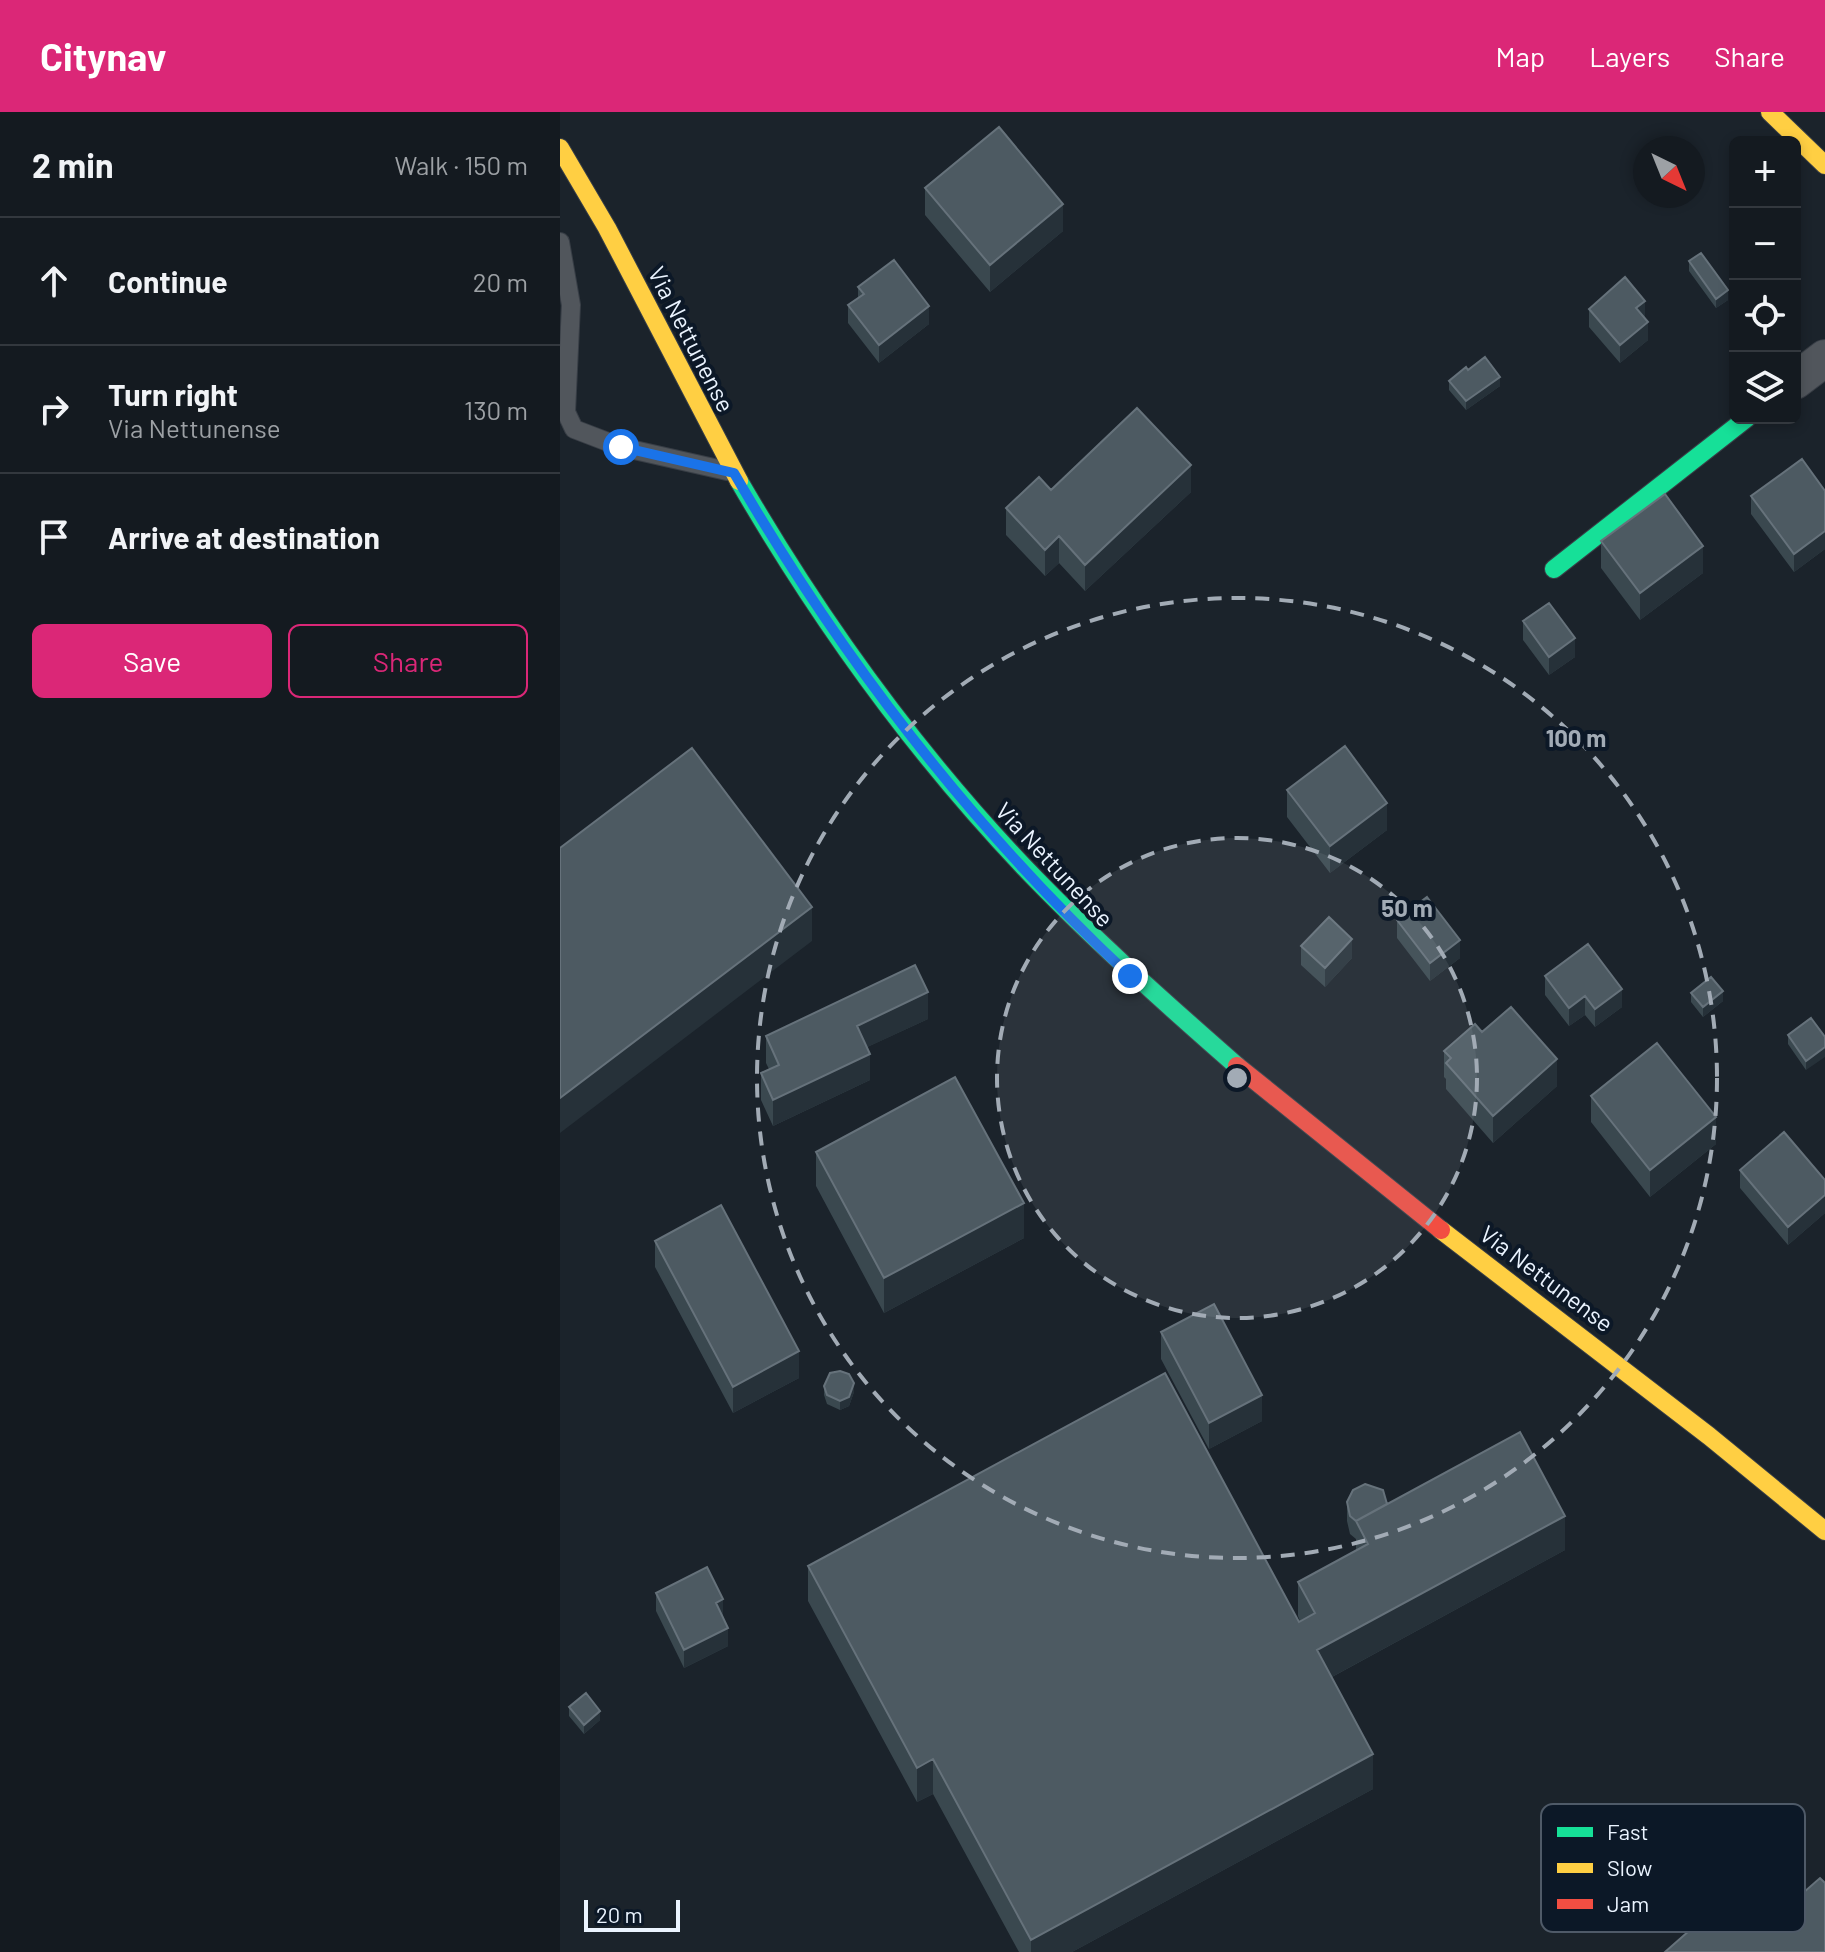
<!DOCTYPE html>
<html lang="en">
<head>
<meta charset="utf-8">
<style>
  :root { --surface:#141a20; --page:#1d2329; --text:#f1f3f6; --muted:#9da1a5; --line:#33383e; --accent:#db2777 }
  body { margin:0; font-family:Barlow,sans-serif; background:var(--page); color:var(--text) }
  .controls { position:absolute; right:24px; top:24px; display:grid; overflow:hidden; border-radius:12px; box-shadow:0 4px 12px #0003 }
  .controls button { width:72px; height:72px; display:grid; place-items:center; padding:0; border:0; border-bottom:2px solid var(--line); background:var(--surface); color:var(--text); font:40px sans-serif }
  .compass { position:absolute; left:1073px; top:24px; width:72px; height:72px; border-radius:50%; background:var(--surface); box-shadow:0 4px 12px #0003; rotate:137deg }
  .scale { position:absolute; left:24px; bottom:20px; width:96px; box-sizing:border-box; padding-left:8px; border:4px solid #ebf4ff; border-top:0; font-size:22px; line-height:28px; white-space:nowrap; color:#ebf4ff; -webkit-text-stroke:6px #0c1827; paint-order:stroke }
  .stop { position:absolute; width:24px; height:24px; margin:-18px; border:6px solid #1a73e8; border-radius:50%; background:#fff }
  .stop.end { background:#1a73e8; border-color:#fff; box-shadow:0 2px 8px #0008 }
  .list { margin:0; padding:0; list-style:none }
  h2 { display:flex; justify-content:space-between; align-items:center; height:104px; margin:0; padding:0 32px; font-size:34px }
  h2 small { font-size:26px; font-weight:400; color:var(--muted) }
  .list li { display:grid; grid-template-columns:52px 1fr auto; gap:24px; align-items:center; box-sizing:border-box; height:128px; padding:0 32px; border-top:2px solid var(--line) }
  .list b { display:block; font-size:30px; white-space:nowrap }
  .list p { margin:0; font-size:26px; white-space:nowrap; color:var(--muted) }
  .list em { font-size:26px; font-style:normal; color:var(--muted) }
  .actions { display:flex; gap:16px; padding:24px 32px }
  .actions a { flex:1; padding:18px 0; border:2px solid var(--accent); border-radius:12px; text-align:center; font-size:28px; color:var(--accent) }
  .actions .main { background:var(--accent); color:#fff }
  .icon { flex:none; width:44px; height:44px; fill:none; stroke:currentColor; stroke-width:2; stroke-linecap:round; stroke-linejoin:round }
  .map { position:relative; flex:none; width:1265px; height:1840px; overflow:hidden }
  header { display:flex; align-items:center; gap:48px; box-sizing:border-box; height:112px; padding:0 40px; background:var(--accent); color:#fff }
  header strong { font-size:38px }
  nav { display:flex; gap:44px; margin-inline-start:auto; font-size:28px }
  main { display:flex }
  aside { flex:1; background:var(--surface) }
  .map>svg:first-child { display:block }
  .lines { fill:none; stroke-linecap:round; stroke-linejoin:round }
  .lane-casing { stroke:#383e46; stroke-width:20 }
  .street-casing { stroke:#383e46; stroke-width:38 }
  .fast-casing { stroke:#383e46; stroke-width:20 }
  .slow-casing { stroke:#383e46; stroke-width:20 }
  .jam-casing { stroke:#383e46; stroke-width:20 }
  .lane { stroke:#51565c; stroke-width:18 }
  .street { stroke:#51565c; stroke-width:36 }
  .fast { stroke:#16e098; stroke-width:18 }
  .slow { stroke:#ffcf43; stroke-width:18 }
  .jam { stroke:#f24e42; stroke-width:18 }
  .wall { fill:#3a484f }
  .shaded-wall { fill:#263139 }
  .building { fill:#4d5a62; stroke:#66727b; stroke-width:2 }
  .route { stroke:#1a73e8; stroke-width:10 }
  .ring { fill:none; stroke:#a2abb5; stroke-width:4; stroke-dasharray:14 10 }
  .labels { text-anchor:middle; dominant-baseline:central; stroke-width:8; stroke-linejoin:round; paint-order:stroke }
  .street-label { font-size:24px; fill:#ebf4ff; stroke:#0c1827 }
  .key { fill:#0c1827; stroke:#4f5a68; stroke-width:2 }
  .key-label { font-size:22px; fill:#ebf4ff }
  .centre { fill:#a2abb5; stroke:#0c1827; stroke-width:4 }
  .ring-label { font-size:24px; text-anchor:middle; font-weight:bold; fill:#a2abb5; stroke:#0c1827; stroke-width:8; stroke-linejoin:round; paint-order:stroke }
</style>
</head>
<body>
<header>
<strong>Citynav</strong>
<nav><a>Map</a><a>Layers</a><a>Share</a></nav>
</header>
<main>
<aside>
<h2>2 min<small>Walk · 150 m</small></h2>
<ul class="list">
<li><svg class="icon" aria-label="ahead" viewBox="0 0 24 24"><path d="M12 20V5M6 11l6-6 6 6"/></svg><div><b>Continue</b></div><em>20 m</em></li>
<li><svg class="icon" aria-label="right" viewBox="0 0 24 24"><path d="M7 20v-9h11M14 6l5 5-5 5"/></svg><div><b>Turn right</b><p>Via Nettunense</p></div><em>130 m</em></li>
<li><svg class="icon" aria-label="arrive" viewBox="0 0 24 24"><path d="M6 21V4h12l-3 4 3 4H6"/></svg><div><b>Arrive at destination</b></div></li>
</ul>
<div class="actions"><a class="main">Save</a><a>Share</a></div>
</aside>
<div class="map">
<svg width="1265" height="1840" viewBox="0 0 1265 1840">
  <rect width="100%" height="100%" fill="#1b232b"/>
  <g class="lines">
    <!-- lane casing -->
    <g class="lane-casing">
      <path id="lane" d="M 0,130 L 11,193 L 6,300 L 14,317 L 61,335 L 167,359"/>
    </g>
    <!-- street casing -->
    <g class="street-casing">
      <path id="street" d="M 1235,269 L 1265,246"/>
    </g>
    <!-- fast casing -->
    <g class="fast-casing">
      <path id="fast" d="M 179,369 C 259,507 354,639 464,755 C 531,825 604,890 677,954
        M 994,457 L 1187,306"/>
    </g>
    <!-- slow casing -->
    <g class="slow-casing">
      <path id="slow" d="M 1210,0 L 1265,53
        M 0,36 L 47,116 L 179,369
        M 881,1118 L 1149,1324 L 1265,1419"/>
    </g>
    <!-- jam casing -->
    <g class="jam-casing">
      <path id="jam" d="M 677,954 L 881,1118"/>
    </g>
    <!-- lane -->
    <use href="#lane" class="lane"/>
    <!-- street -->
    <use href="#street" class="street"/>
    <!-- fast -->
    <use href="#fast" class="fast"/>
    <!-- slow -->
    <use href="#slow" class="slow"/>
    <!-- jam -->
    <use href="#jam" class="jam"/>
  </g>
  <!-- wall -->
  <path class="wall" d="M 365,76 L 503,119 L 430,180 L 365,103 Z
    M 1129,149 L 1168,188 L 1156,196 L 1129,159 Z
    M 298,175 L 369,212 L 319,251 L 288,211 L 288,193 L 298,186 Z
    M 1029,197 L 1085,207 L 1088,228 L 1060,251 L 1029,215 Z
    M 908,258 L 940,274 L 906,298 L 889,278 L 889,269 Z
    M 491,378 L 631,380 L 525,479 L 499,451 L 485,464 L 446,423 L 446,396 Z
    M 1265,379 L 1265,437 L 1234,460 L 1191,402 L 1191,384 Z
    M 1041,429 L 1143,461 L 1080,508 L 1041,456 Z
    M 963,509 L 1015,545 L 989,563 L 963,528 Z
    M 727,678 L 827,718 L 770,761 L 727,705 Z
    M 837,808 L 900,846 L 870,869 L 837,826 Z
    M 741,834 L 792,846 L 765,875 L 741,853 Z
    M 985,864 L 1062,895 L 1035,915 L 1025,903 L 1009,914 L 985,883 Z
    M 1131,881 L 1163,889 L 1143,905 L 1131,890 Z
    M 368,907 L 307,935 L 310,968 L 213,1014 L 201,988 L 201,961 L 209,957 L 206,951 L 206,924 Z
    M 922,920 L 997,974 L 933,1031 L 886,977 L 886,967 L 884,965 L 884,939 Z
    M 1228,923 L 1265,925 L 1246,958 L 1228,932 Z
    M 1031,984 L 1156,1032 L 1090,1085 L 1031,1010 Z
    M 256,1040 L 464,1126 L 324,1201 L 256,1074 Z
    M 1180,1058 L 1265,1068 L 1265,1101 L 1228,1133 L 1180,1076 Z
    M 95,1129 L 239,1266 L 173,1301 L 95,1155 Z
    M 601,1220 L 702,1309 L 649,1337 L 601,1247 Z
    M 264,1274 L 294,1280 L 289,1294 L 280,1298 L 267,1292 L 264,1283 Z
    M 787,1390 L 827,1392 L 1005,1438 L 772,1565 L 813,1677 L 512,1840 L 459,1840 L 373,1682 L 357,1690 L 248,1489 L 248,1454 L 739,1510 L 740,1509 L 738,1504 L 738,1470 L 796,1438 L 796,1427 L 790,1422 L 787,1409 Z
    M 96,1481 L 163,1505 L 168,1534 L 124,1556 L 96,1499 Z
    M 9,1595 L 40,1608 L 24,1622 L 9,1604 Z"/>
  <!-- shaded-wall -->
  <path class="shaded-wall" d="M 503,92 L 503,119 L 430,180 L 430,153 Z
    M 1168,178 L 1168,188 L 1156,196 L 1156,187 Z
    M 1085,189 L 1085,207 L 1076,196 Z
    M 369,194 L 369,212 L 319,251 L 319,233 Z
    M 1088,210 L 1088,228 L 1060,251 L 1060,233 Z
    M 940,265 L 940,274 L 906,298 L 906,289 Z
    M 631,353 L 631,380 L 525,479 L 525,453 Z
    M 1265,419 L 1265,437 L 1234,460 L 1234,442 Z
    M 499,424 L 499,451 L 485,464 L 485,438 Z
    M 1143,434 L 1143,461 L 1080,508 L 1080,481 Z
    M 1015,526 L 1015,545 L 989,563 L 989,545 Z
    M 827,691 L 827,718 L 770,761 L 770,734 Z
    M 252,795 L 252,829 L 0,1021 L 0,986 Z
    M 792,827 L 792,846 L 765,875 L 765,856 Z
    M 900,828 L 900,846 L 870,869 L 870,851 Z
    M 1062,877 L 1062,895 L 1035,915 L 1035,897 Z
    M 1163,879 L 1163,889 L 1143,905 L 1143,895 Z
    M 368,880 L 368,907 L 297,940 L 297,914 Z
    M 1025,884 L 1025,903 L 1009,914 L 1009,896 Z
    M 1265,935 L 1265,945 L 1246,958 L 1246,949 Z
    M 310,942 L 310,968 L 213,1014 L 213,988 Z
    M 997,947 L 997,974 L 933,1031 L 933,1004 Z
    M 1156,1005 L 1156,1032 L 1090,1085 L 1090,1058 Z
    M 1265,1083 L 1265,1101 L 1228,1133 L 1228,1115 Z
    M 464,1091 L 464,1126 L 324,1201 L 324,1166 Z
    M 239,1239 L 239,1266 L 173,1301 L 173,1275 Z
    M 294,1271 L 294,1280 L 289,1294 L 280,1298 L 280,1289 Z
    M 702,1283 L 702,1309 L 649,1337 L 649,1311 Z
    M 1005,1404 L 1005,1438 L 757,1573 L 757,1538 Z
    M 163,1487 L 163,1505 L 156,1491 Z
    M 168,1516 L 168,1534 L 124,1556 L 124,1538 Z
    M 40,1599 L 40,1608 L 24,1622 L 24,1613 Z
    M 813,1642 L 813,1677 L 512,1840 L 471,1840 L 471,1828 Z
    M 373,1647 L 373,1682 L 357,1690 L 357,1656 Z"/>
  <!-- building -->
  <path class="building" d="M 439,15 L 503,92 L 430,153 L 365,76 Z
    M 1141,141 L 1168,178 L 1156,187 L 1129,149 Z
    M 334,148 L 369,194 L 319,233 L 288,193 L 304,182 L 298,175 Z
    M 1065,165 L 1085,189 L 1076,196 L 1088,210 L 1060,233 L 1029,197 Z
    M 925,245 L 940,265 L 906,289 L 889,269 L 906,255 L 908,258 Z
    M 577,296 L 631,353 L 525,453 L 499,424 L 485,438 L 446,396 L 479,365 L 491,378 Z
    M 1242,347 L 1265,379 L 1265,419 L 1234,442 L 1191,384 Z
    M 1105,382 L 1143,434 L 1080,481 L 1041,429 Z
    M 989,491 L 1015,526 L 989,545 L 963,509 Z
    M 785,634 L 827,691 L 770,734 L 727,678 Z
    M 132,636 L 252,795 L 0,986 L 0,736 Z
    M 867,785 L 900,828 L 870,851 L 837,808 Z
    M 769,805 L 792,827 L 765,856 L 741,834 Z
    M 1028,832 L 1062,877 L 1035,897 L 1025,884 L 1009,896 L 985,864 Z
    M 355,853 L 368,880 L 297,914 L 310,942 L 213,988 L 201,961 L 219,953 L 206,924 Z
    M 1151,865 L 1163,879 L 1143,895 L 1131,881 Z
    M 951,895 L 997,947 L 933,1004 L 886,951 L 891,946 L 884,939 L 915,912 L 922,920 Z
    M 1251,906 L 1265,925 L 1265,935 L 1246,949 L 1228,923 Z
    M 1097,931 L 1156,1005 L 1090,1058 L 1031,984 Z
    M 395,965 L 464,1091 L 324,1166 L 256,1040 Z
    M 1224,1020 L 1265,1068 L 1265,1083 L 1228,1115 L 1180,1058 Z
    M 161,1093 L 239,1239 L 173,1275 L 95,1129 Z
    M 654,1192 L 702,1283 L 649,1311 L 601,1220 Z
    M 280,1259 L 289,1262 L 294,1271 L 289,1285 L 280,1289 L 267,1283 L 264,1274 L 270,1261 Z
    M 605,1261 L 739,1510 L 755,1501 L 738,1470 L 808,1432 L 796,1409 L 960,1320 L 1005,1404 L 757,1538 L 813,1642 L 471,1828 L 373,1647 L 357,1656 L 248,1454 Z
    M 805,1372 L 823,1378 L 827,1392 L 796,1409 L 790,1404 L 787,1390 L 793,1378 Z
    M 147,1455 L 163,1487 L 156,1491 L 168,1516 L 124,1538 L 96,1481 Z
    M 26,1581 L 40,1599 L 24,1613 L 9,1595 Z
    M 1196,1760 L 1227,1795 L 1260,1766 L 1265,1771 L 1265,1840 L 1105,1840 Z"/>
  <g class="lines">
    <!-- route -->
    <path class="route" d="M 61,335 L 174,361 C 281,546 413,717 570,864"/>
  </g>
  <!-- distance rings -->
  <circle cx="677" cy="966" r="240" fill="#a2abb5" fill-opacity=".12"/>
  <g class="ring">
    <circle cx="677" cy="966" r="240"/>
    <circle cx="677" cy="966" r="480"/>
  </g>
  <g class="labels">
    <!-- street labels -->
    <g class="street-label">
      <text transform="translate(132 227) rotate(63)">Via Nettunense</text>
      <text transform="translate(495 752) rotate(47)">Via Nettunense</text>
      <text transform="translate(987 1166) rotate(37)">Via Nettunense</text>
    </g>
  </g>
  <!-- legend -->
  <rect x="981" y="1692" width="264" height="128" rx="12" class="key"/>
  <rect x="997" y="1715" width="36" height="10" fill="#16e098"/>
  <rect x="997" y="1751" width="36" height="10" fill="#ffcf43"/>
  <rect x="997" y="1787" width="36" height="10" fill="#f24e42"/>
  <g class="key-label">
    <text x="1047" y="1728">Fast</text>
    <text x="1047" y="1764">Slow</text>
    <text x="1047" y="1800">Jam</text>
  </g>
  <circle cx="677" cy="966" r="12" class="centre"/>
  <g class="ring-label">
    <text x="1016" y="635">100 m</text>
    <text x="847" y="805">50 m</text>
  </g>
</svg>
<div class="controls">
<button>+</button>
<button>−</button>
<button><svg class="icon" aria-label="locate" viewBox="0 0 24 24"><circle cx="12" cy="12" r="6"/><path d="M12 2v4M12 18v4M2 12h4M18 12h4"/></svg></button>
<button><svg class="icon" aria-label="layers" viewBox="0 0 24 24"><path d="M12 4l9 5-9 5-9-5zM3 14l9 5 9-5"/></svg></button>
</div>
<svg class="compass" viewBox="-18 -18 36 36"><path d="M0-13l5 13h-10z" fill="#e53935"/><path d="M0 13l5-13h-10z" fill="#9da1a5"/></svg>
<div class="scale">20 m</div>
<div class="stop" style="left:61px;top:335px"></div>
<div class="stop end" style="left:570px;top:864px"></div>
</div>
</main>
</body>
</html>
